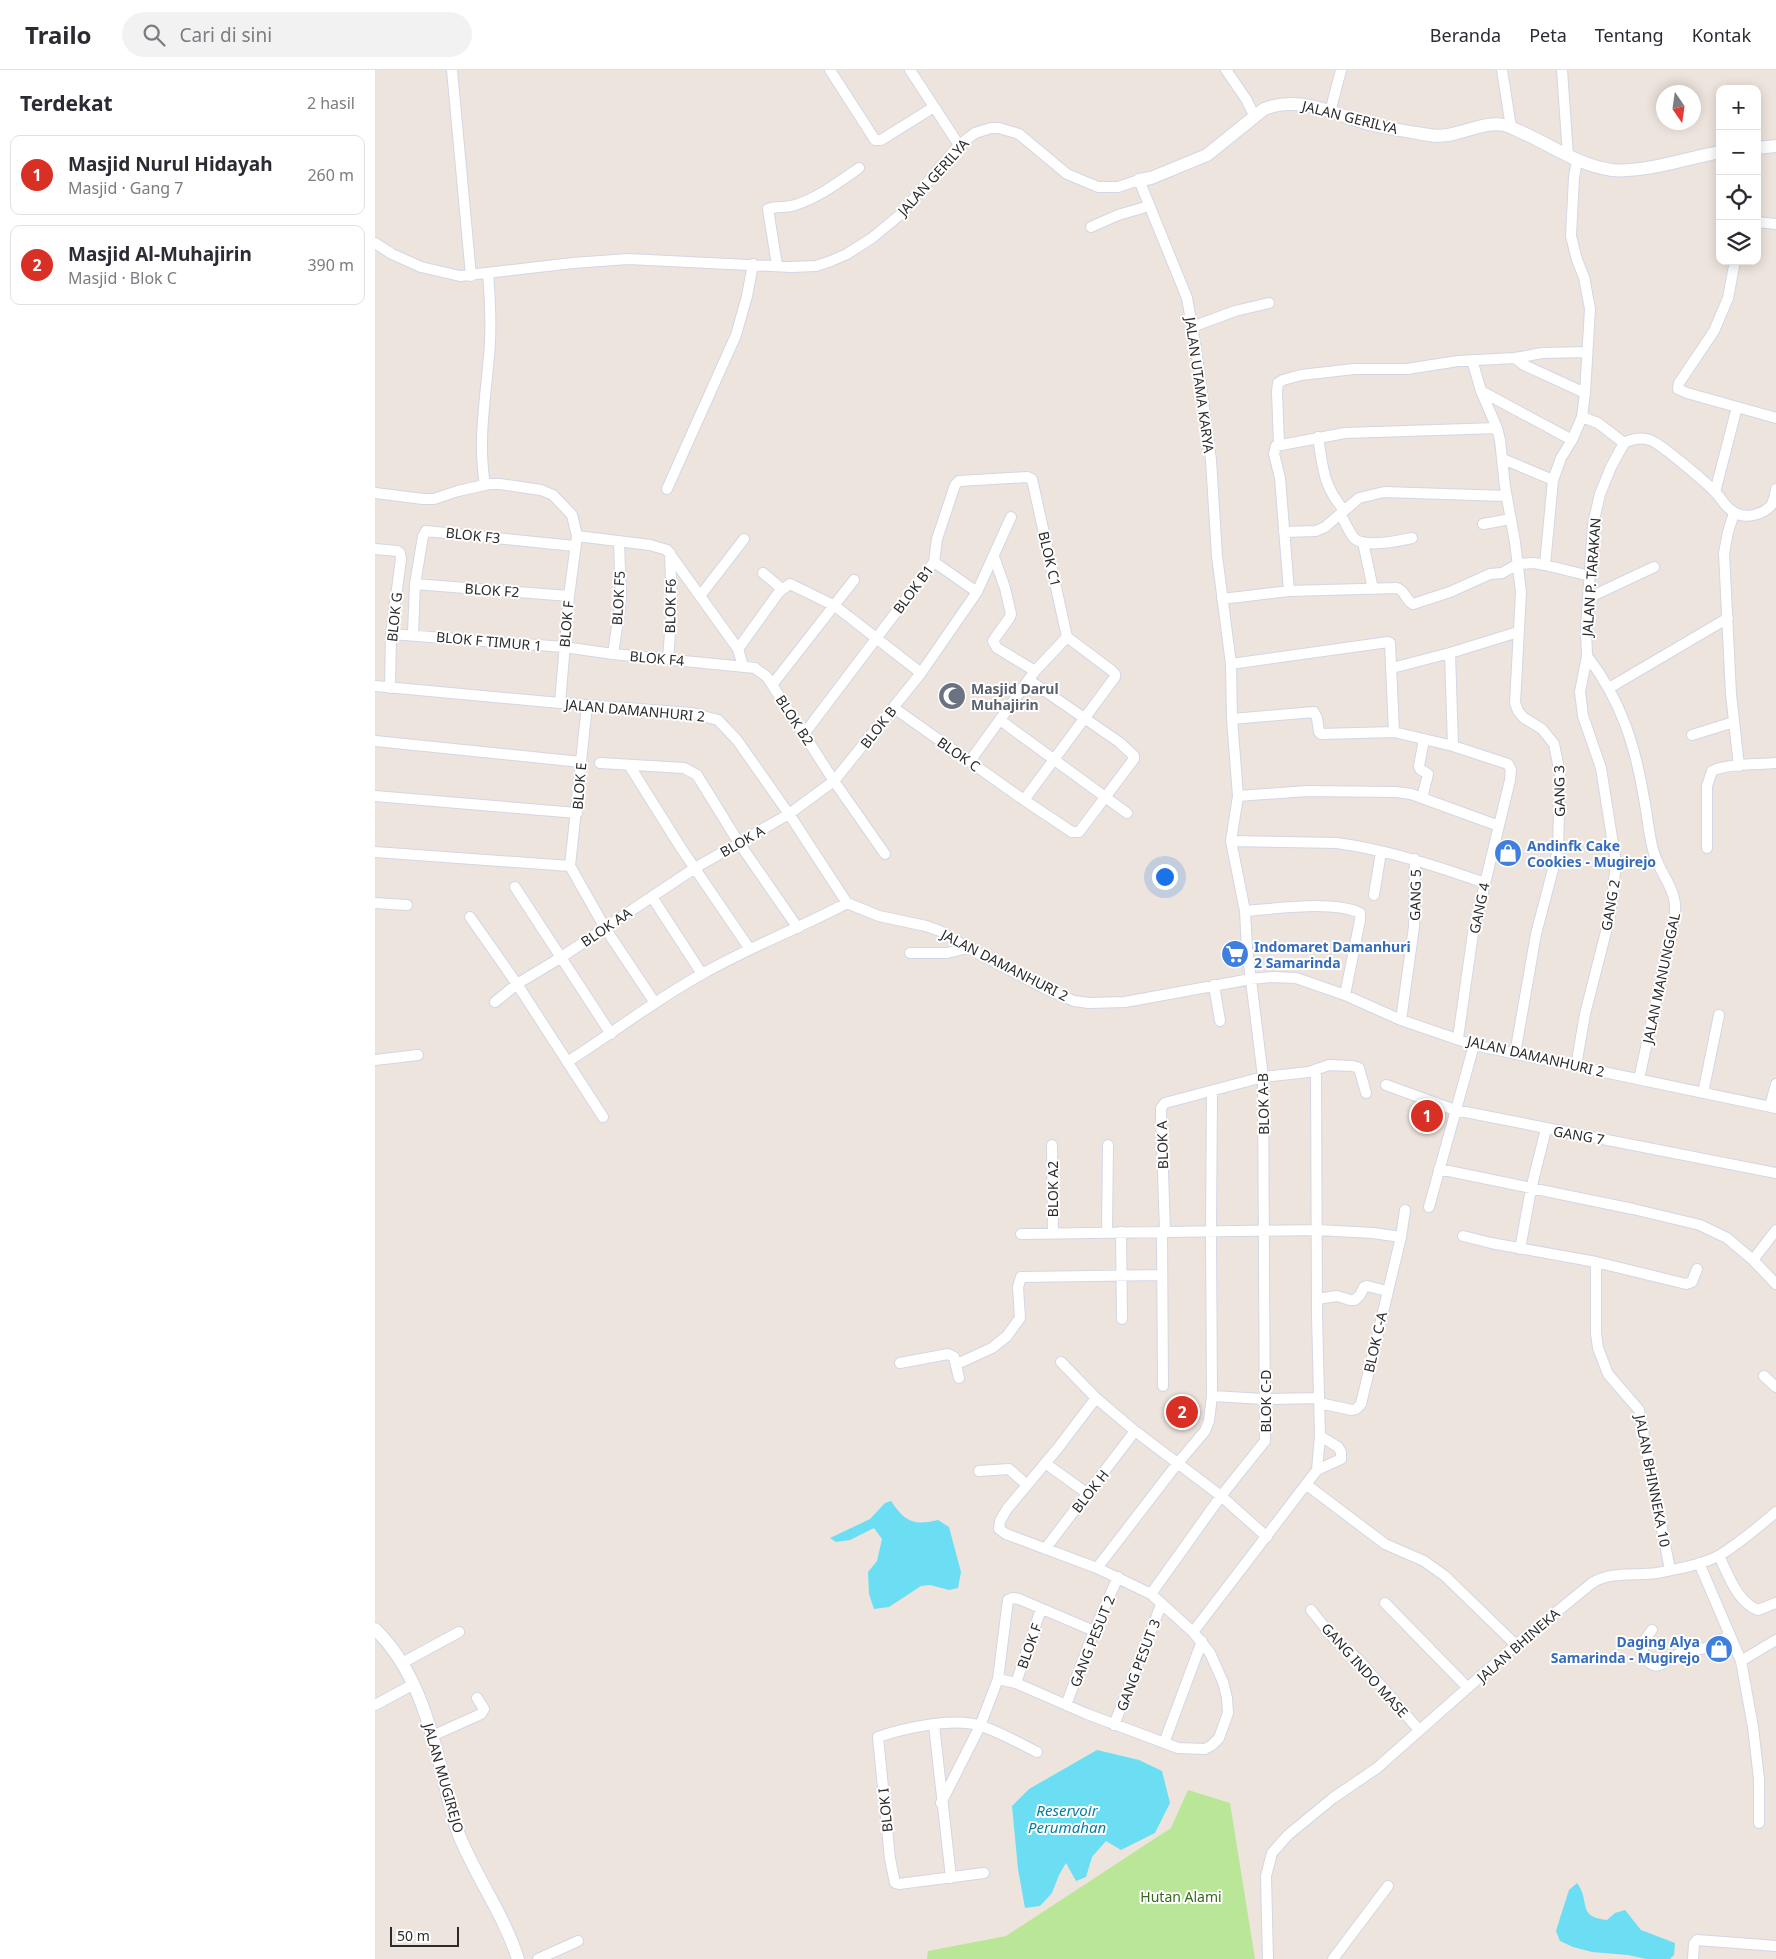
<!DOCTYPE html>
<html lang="id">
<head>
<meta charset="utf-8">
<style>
  :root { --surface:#fff; --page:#f2f2f3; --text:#2b2b33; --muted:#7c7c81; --line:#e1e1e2; --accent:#d93025 }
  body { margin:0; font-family:"Noto Sans",sans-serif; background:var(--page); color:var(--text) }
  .controls { position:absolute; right:15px; top:15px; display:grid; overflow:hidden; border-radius:10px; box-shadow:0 2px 12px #0003 }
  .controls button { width:45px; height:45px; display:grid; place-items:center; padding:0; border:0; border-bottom:1px solid var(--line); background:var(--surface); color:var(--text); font:25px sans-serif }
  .compass { position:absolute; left:1281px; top:15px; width:45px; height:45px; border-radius:50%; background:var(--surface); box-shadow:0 2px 12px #0003; rotate:167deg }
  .scale { position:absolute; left:15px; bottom:12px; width:69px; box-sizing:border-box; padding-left:5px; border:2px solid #2b2b2b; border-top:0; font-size:14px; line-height:18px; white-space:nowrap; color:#2b2b2b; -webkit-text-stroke:4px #fff; paint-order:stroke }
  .you { position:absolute; left:789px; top:806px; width:18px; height:18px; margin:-12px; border:4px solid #fff; border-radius:50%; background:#1a73e8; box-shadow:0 0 0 8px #1a73e833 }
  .badge { display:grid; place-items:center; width:32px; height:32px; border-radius:50%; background:var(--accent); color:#fff; font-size:16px; font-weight:700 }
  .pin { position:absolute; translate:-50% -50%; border:2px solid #fff; box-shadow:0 1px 5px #0006 }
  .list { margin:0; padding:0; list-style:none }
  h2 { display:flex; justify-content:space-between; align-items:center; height:65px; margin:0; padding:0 20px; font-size:21px }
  h2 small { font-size:16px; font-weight:400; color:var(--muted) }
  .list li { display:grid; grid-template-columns:32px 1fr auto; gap:15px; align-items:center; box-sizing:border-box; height:80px; margin:0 10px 10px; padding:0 10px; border:1px solid var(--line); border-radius:10px }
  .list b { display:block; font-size:19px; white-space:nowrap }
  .list p { margin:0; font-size:16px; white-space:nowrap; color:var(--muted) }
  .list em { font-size:16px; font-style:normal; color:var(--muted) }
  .icon { flex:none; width:28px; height:28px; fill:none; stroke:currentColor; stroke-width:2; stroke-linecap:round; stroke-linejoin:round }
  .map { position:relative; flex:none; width:1401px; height:1889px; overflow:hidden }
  header { display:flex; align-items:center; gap:30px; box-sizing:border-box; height:70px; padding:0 25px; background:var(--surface); border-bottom:1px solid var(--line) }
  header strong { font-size:24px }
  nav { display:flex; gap:28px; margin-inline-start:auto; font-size:18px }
  .search { width:350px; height:45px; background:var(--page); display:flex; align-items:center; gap:12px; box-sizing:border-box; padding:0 18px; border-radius:28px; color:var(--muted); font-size:19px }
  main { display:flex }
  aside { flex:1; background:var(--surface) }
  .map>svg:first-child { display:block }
  .green { fill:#bae697 }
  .water { fill:#6cdef3 }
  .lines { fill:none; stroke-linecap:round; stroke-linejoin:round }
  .minor-casing { stroke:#d2d7e4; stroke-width:12 }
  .tertiary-casing { stroke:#d2d7e4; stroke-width:14 }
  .minor { stroke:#fff; stroke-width:10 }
  .tertiary { stroke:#fff; stroke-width:12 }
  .labels { text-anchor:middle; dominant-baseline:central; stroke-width:4; stroke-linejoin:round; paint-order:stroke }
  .street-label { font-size:14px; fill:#2b2b2b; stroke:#fff }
  .worship-label { font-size:14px; font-weight:bold; fill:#5b616d; stroke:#fff; text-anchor:start }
  .shop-label { font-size:14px; font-weight:bold; fill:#366cbe; stroke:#fff; text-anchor:start }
  .park-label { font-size:14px; fill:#326c17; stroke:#fff }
  .water-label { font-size:15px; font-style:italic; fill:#087da2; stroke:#fff }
</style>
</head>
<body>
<header>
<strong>Trailo</strong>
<div class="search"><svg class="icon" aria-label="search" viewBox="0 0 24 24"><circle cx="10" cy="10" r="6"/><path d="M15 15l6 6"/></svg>Cari di sini</div>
<nav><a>Beranda</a><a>Peta</a><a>Tentang</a><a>Kontak</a></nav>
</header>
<main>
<aside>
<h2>Terdekat<small>2 hasil</small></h2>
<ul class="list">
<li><span class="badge">1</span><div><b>Masjid Nurul Hidayah</b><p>Masjid · Gang 7</p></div><em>260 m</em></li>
<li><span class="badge">2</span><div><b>Masjid Al-Muhajirin</b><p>Masjid · Blok C</p></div><em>390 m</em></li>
</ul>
</aside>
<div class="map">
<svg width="1401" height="1889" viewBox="0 0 1401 1889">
  <rect width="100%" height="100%" fill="#ede4dd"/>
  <!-- green -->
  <path class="green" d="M 813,1720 L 855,1733 L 880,1889 L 552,1889 L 553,1881 L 631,1866 L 796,1758 Z"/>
  <!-- water -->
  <path class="water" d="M 516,1431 C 530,1452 539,1456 563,1450 L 574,1457 L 586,1502 L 583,1518 L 574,1520 L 555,1515 L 546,1516 L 514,1537 L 499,1539 L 494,1524 L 493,1502 L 502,1491 L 507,1469 L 499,1458 L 475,1470 L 461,1472 L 455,1468 L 495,1449 L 510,1433 Z
    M 722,1680 L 764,1690 L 787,1701 L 795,1733 L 780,1763 L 746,1780 L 731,1771 L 717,1787 L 711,1807 L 701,1811 L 691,1793 L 684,1805 L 677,1823 L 665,1836 L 650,1838 L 643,1799 L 637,1736 L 654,1719 Z
    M 1202,1813 C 1216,1831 1201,1847 1232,1850 L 1240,1843 L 1250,1840 L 1266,1860 L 1300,1873 L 1299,1885 L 1295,1889 L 1271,1889 L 1253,1885 L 1217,1882 L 1198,1877 L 1185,1871 L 1181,1861 L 1185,1848 L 1194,1820 Z"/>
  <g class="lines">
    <!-- minor casing -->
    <g class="minor-casing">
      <path id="minor" d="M 77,0 L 96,206
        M 455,0 L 500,70 L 506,70 L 559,37
        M 535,0 L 584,75
        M 851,0 L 871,29 L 879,45
        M 1127,0 L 1136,57
        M 1187,0 L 1193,86
        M 955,42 L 966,0
        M 1382,152 L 1401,154
        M 716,157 L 743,145 L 774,136
        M 0,173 L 17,184 L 46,197 L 85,206 L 198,193 L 253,189 L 416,197 L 441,196 L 456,191 L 472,184 L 497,168 L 526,144 L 584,75 L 600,63 L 616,58 L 624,58 L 644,64 L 692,104 L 723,117 L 743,117 L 764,110 L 812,228 L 821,279 L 836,390 L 842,486 L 856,594 L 857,649 L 863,726 L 856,771 L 870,841 L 872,878 L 888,1007 L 890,1371 L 846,1426 L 776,1524
        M 1360,191 L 1353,228 L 1339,261 L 1304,313 L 1303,319 L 1312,323 L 1401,348
        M 402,195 L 393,139 C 401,136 411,138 420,135 C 443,128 464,112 484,98
        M 817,257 L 860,241 L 894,233
        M 1140,288 L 1149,295 L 1210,323
        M 1097,290 L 1106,321 L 1122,358 L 1125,370 L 1130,417 L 1140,472 L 1146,522 L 1140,633 L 1143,641 L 1149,648 L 1167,659 L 1179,674 L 1185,704 L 1183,780 L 1161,864 L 1140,984
        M 1106,321 L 1197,370
        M 1207,347 L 1223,353 L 1249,373
        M 943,367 C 948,398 948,416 969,440
        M 1249,373 C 1257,369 1266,367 1275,370 C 1285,373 1332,413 1341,423 C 1347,429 1351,438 1359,442 C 1370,450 1390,444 1397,434 C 1399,430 1400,424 1401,419
        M 904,374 L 902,322 L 903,313 L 908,310 L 926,305 L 979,299 L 1032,299 L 1083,291 L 1140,288 L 1167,283 L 1212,282
        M 1128,389 L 1178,410
        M 110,415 C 102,367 112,321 115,273 C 116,250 115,227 113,204
        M 292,419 L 361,265 L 372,226 L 378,194
        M 1340,422 L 1362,337
        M 0,423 L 48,429 L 59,429 L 83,421 L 114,414 L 125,414 L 166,420 L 178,425 L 197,445 L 202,466
        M 1359,443 L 1353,462 L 1349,483 L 1356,624 L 1364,696
        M 965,444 C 970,451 974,463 980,469 C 992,478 1023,471 1037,468
        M 1108,454 L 1136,449
        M 909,462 L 941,461 L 950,457 L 984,428 L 1009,422 L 1131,426
        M 988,472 L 998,519
        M 0,479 L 22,481 L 25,483 L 26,489 L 16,564 L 15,618
        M 619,487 L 630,518 L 636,544 L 635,547 L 618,571 L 622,578 L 660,601
        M 559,492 L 602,522
        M 1170,495 L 1215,506
        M 388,503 L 407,519
        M 40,514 L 194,526
        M 914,521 L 905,408 L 899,384 L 901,376 L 970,363 L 1122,358
        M 325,526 L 369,469
        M 1213,528 L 1279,497
        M 847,529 L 914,521 L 1022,518 C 1030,520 1030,530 1038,534 L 1075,522 L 1115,504 L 1127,503 L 1143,494 L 1159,493 L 1170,495 L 1178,410 L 1186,388 L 1197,370 L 1207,347 L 1210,323 L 1215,239 L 1209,207 L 1202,190 L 1196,166 L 1199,107 L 1202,91
        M 16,564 L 189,577 L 238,584 L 380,598 L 392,607 L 459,711 L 510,784
        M 38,565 L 40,514 L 48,466 L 51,461 L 199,476
        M 363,579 L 404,522 L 415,514 L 460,536 L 546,603
        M 1075,583 L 1078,676
        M 238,584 L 246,529 L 244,471
        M 1212,586 C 1247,631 1261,678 1270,734 C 1273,750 1274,767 1279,783 C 1287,809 1305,821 1299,850 L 1264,1009
        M 293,589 L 297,537 L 295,483
        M 856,594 L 1013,572 L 1015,573 L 1019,662
        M 1017,598 L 1075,583 L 1143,562
        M 397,615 L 479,510
        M 0,616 L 185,633 L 317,643 L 343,650 L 362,670 L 414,744 L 472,833 L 504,846 L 551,856 L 565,861 L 593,878 L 673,920 L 699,931 L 714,933 L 750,932 L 876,909 L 898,907 L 921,908 L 970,925 L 1026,950 L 1099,975 L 1401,1038
        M 1234,618 L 1353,548
        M 185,633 L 194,526 L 202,466 L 275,475 L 292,480 L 363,579 L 368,596
        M 519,638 L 649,730 L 697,762 L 704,762 L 759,689 L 759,686 L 744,672 L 654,610
        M 857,649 L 939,642 L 942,648 L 944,662 L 946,664 L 1019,662 L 1078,676 L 1133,694 L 1136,700 L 1135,710 L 1098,863 L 1083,968
        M 625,650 L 752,743
        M 429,664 L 559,492 L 562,469 L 580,415 L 584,411 L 652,407 L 657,409 L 692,567
        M 1317,665 L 1359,652
        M 0,671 L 206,692
        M 595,691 L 660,601 L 692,567
        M 225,693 L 309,698 L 322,705 L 364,773 L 423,858
        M 254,695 L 306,778 L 374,878
        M 0,726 L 202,743
        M 863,726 L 932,721 L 1021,722 L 1036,724 L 1124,756
        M 1047,728 L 1053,704 L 1045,699 L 1044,696 L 1049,669
        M 649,730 L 740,607 L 740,604 L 736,600 L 692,567
        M 856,771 L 962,773 C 1013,780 1061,796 1110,813
        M 1332,778 L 1332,716 L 1337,701 C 1353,693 1383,695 1401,693
        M 0,782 L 195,796
        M 195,796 L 212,635
        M 195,796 L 230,858 L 280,933
        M 140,817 L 236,964
        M 999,825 L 1006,782
        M 277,827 L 327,904
        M 0,833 L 32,835
        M 870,841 C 901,839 956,830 985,843 L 985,850 L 970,925
        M 95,847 L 142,914 L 228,1047
        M 535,883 L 572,883 L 593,878
        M 839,915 L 845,951
        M 120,932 L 142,914 L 185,888 L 320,798 L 414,744 L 459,711 L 546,603 L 602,522 L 636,447
        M 1026,950 L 1039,857 L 1040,789
        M 0,990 L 43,985
        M 192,992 C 238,963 281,929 329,903 C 375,877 425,858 472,833
        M 1201,996 L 1210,944 L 1235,846 L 1241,793 L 1226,698 L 1208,646 L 1205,622 L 1212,586 L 1211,559 L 1218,454 L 1225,424 L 1236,397 L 1249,373
        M 941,1001 L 942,1245 L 945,1366 L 942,1400
        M 1011,1015 L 1080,1040 L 1401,1103
        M 1328,1023 L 1344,945
        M 1395,1036 L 1401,1014
        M 677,1075 L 678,1163
        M 1064,1099 L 1258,1139 L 1325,1155 L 1352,1168 L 1378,1190 L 1401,1214
        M 1054,1137 L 1099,975
        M 787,1161 L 788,1316
        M 790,1161 L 786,1043 L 786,1038 L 790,1033 L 888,1007 L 934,1002 L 954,995 L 978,996 L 984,998 L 991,1023
        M 732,1162 L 733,1075
        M 746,1162 L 747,1249
        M 646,1164 L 942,1160 L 998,1163 L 1026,1167
        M 1088,1166 L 1116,1173 L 1221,1192 L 1311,1214 L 1317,1212 L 1322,1199
        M 1145,1179 L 1156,1119 L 1171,1059
        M 1378,1190 L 1401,1160
        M 1221,1192 L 1221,1263 L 1223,1278 L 1233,1304 L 1264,1340 L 1295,1500
        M 942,1229 L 962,1226 L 975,1230 L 980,1230 L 985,1225 L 989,1217 L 992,1216 L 1012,1221
        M 686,1292 L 721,1328 L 760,1361 L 846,1426 L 892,1467
        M 525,1293 L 573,1284 L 579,1287 L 584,1308
        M 582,1294 L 617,1278 L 632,1266 L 645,1248 L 643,1217 L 646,1207 L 787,1205
        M 1389,1306 L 1401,1317
        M 837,1326 L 889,1329 L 944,1328
        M 944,1333 L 977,1340 L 981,1339 L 986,1334 L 1026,1167 L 1030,1140
        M 670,1393 L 713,1424
        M 604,1401 L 634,1399 L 652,1415
        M 932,1415 L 1010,1474 L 1049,1491 L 1070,1506 L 1141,1575
        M 670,1479 L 760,1361
        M 1344,1486 C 1353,1504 1362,1532 1383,1540 L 1401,1533
        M 1324,1493 L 1366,1591 L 1378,1657 L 1384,1709 L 1384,1753
        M 722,1498 L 802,1394 L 830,1361 L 834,1351 L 837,1326 L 836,1162 L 837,1022
        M 1010,1533 L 1093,1618
        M 936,1540 L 960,1570 L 983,1589 L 1044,1660
        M 1277,1560 C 1271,1568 1265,1574 1269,1584 C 1279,1608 1294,1588 1307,1582 C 1315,1579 1323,1580 1330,1578 C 1339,1575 1347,1569 1355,1565
        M 818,1562 L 942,1400 L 966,1389 L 966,1382 L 963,1377 L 945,1366
        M 1366,1591 L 1401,1570
        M 27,1593 L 84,1562
        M 623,1609 L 641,1613 L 712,1644 L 803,1678 L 830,1679 L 837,1675 L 844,1668 L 853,1643 L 852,1628 L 848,1612 L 835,1583 L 818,1562 L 776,1524 L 722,1498 L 631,1464 L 624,1459 L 625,1451 L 632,1439 L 683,1378 L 721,1328
        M 641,1613 L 666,1539
        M 0,1635 L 39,1614
        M 691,1635 L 719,1561 L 743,1507
        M 559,1655 L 576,1808
        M 739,1655 L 786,1535
        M 57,1666 L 106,1644 L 109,1639 L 102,1628
        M 789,1673 L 827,1571
        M 566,1733 L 605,1656 L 623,1609 L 633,1530 L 638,1528 L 644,1529 L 719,1561
        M 609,1803 L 524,1814 L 520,1813 L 515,1789 L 503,1667 C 529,1658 579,1647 606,1656 C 625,1662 644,1673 662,1682
        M 163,1889 L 203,1871
        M 893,1889 L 891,1806 L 897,1783 L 913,1765 L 958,1728 L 1002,1698 L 1141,1575 L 1217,1513 C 1236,1501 1261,1506 1282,1503 C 1302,1499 1327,1495 1345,1485 C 1365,1473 1383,1457 1401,1442
        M 958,1889 L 1013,1816
        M 1318,1889 L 1319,1874 L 1322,1870 L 1401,1876"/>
    </g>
    <!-- tertiary casing -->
    <g class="tertiary-casing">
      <path id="tertiary" d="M 1382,78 L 1401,76
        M 764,110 L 776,108 L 832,85 L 889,39 C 926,24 962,46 998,55 C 1017,59 1036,62 1054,65 C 1081,70 1105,50 1129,55 C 1137,57 1145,62 1153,65 C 1180,78 1206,96 1237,100 C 1269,103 1312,88 1345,82
        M 0,1559 C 39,1597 54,1650 67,1702 C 72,1723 76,1744 84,1765 C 101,1807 129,1845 143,1889"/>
    </g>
    <!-- minor -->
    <use href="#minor" class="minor"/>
    <!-- tertiary -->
    <use href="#tertiary" class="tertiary"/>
  </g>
  <!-- icons -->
  <defs>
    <g id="mosque-disc" transform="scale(1.4375)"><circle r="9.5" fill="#6b7280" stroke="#fff"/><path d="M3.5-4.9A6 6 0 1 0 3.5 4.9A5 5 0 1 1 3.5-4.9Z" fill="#fff"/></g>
    <g id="shop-disc" transform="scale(1.4375)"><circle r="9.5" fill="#3f7fe0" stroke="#fff"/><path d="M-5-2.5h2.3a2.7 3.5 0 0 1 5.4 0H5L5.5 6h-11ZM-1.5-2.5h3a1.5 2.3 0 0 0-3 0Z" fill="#fff"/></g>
    <g id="supermarket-disc" transform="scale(1.4375)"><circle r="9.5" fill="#3f7fe0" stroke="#fff"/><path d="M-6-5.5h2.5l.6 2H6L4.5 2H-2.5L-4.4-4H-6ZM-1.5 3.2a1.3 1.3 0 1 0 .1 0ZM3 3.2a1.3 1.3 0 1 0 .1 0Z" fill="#fff"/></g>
  </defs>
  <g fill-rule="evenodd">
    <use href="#mosque-disc" x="577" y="626"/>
    <use href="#shop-disc" x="1133" y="783"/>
    <use href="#supermarket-disc" x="860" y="884"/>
    <use href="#shop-disc" x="1344" y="1579"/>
  </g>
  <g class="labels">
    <!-- street labels -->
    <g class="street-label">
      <text transform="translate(975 47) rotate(14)">JALAN GERILYA</text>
      <text transform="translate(558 107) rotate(-48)">JALAN GERILYA</text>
      <text transform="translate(825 315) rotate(82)">JALAN UTAMA KARYA</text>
      <text transform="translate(98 465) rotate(6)">BLOK F3</text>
      <text transform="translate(675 489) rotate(77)">BLOK C1</text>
      <text transform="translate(1216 507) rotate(-86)">JALAN P. TARAKAN</text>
      <text transform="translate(538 519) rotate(-53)">BLOK B1</text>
      <text transform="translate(117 520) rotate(4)">BLOK F2</text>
      <text transform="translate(243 528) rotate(-87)">BLOK F5</text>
      <text transform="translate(295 536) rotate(-89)">BLOK F6</text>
      <text transform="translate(19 547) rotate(-84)">BLOK G</text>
      <text transform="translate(191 554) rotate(-85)">BLOK F</text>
      <text transform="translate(114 571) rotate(5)">BLOK F TIMUR 1</text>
      <text transform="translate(282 588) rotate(5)">BLOK F4</text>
      <text transform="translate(260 640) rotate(5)">JALAN DAMANHURI 2</text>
      <text transform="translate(420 650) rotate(57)">BLOK B2</text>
      <text transform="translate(503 657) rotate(-52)">BLOK B</text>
      <text transform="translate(584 684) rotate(35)">BLOK C</text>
      <text transform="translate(204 716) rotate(-85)">BLOK E</text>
      <text transform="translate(1184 721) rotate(-91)">GANG 3</text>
      <text transform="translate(367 771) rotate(-30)">BLOK A</text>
      <text transform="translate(1040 825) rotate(-89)">GANG 5</text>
      <text transform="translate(1235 835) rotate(-80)">GANG 2</text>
      <text transform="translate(1104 838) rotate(-78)">GANG 4</text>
      <text transform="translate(231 857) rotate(-34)">BLOK AA</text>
      <text transform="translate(630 895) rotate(27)">JALAN DAMANHURI 2</text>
      <text transform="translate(1286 908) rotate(-78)">JALAN MANUNGGAL</text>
      <text transform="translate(1161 986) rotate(13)">JALAN DAMANHURI 2</text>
      <text transform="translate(888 1034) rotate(-91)">BLOK A-B</text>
      <text transform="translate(1204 1065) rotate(10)">GANG 7</text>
      <text transform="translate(787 1075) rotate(-92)">BLOK A</text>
      <text transform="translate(677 1119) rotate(-90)">BLOK A2</text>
      <text transform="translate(1000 1272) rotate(-77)">BLOK C-A</text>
      <text transform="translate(890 1331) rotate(-90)">BLOK C-D</text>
      <text transform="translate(1278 1411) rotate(79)">JALAN BHINNEKA 10</text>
      <text transform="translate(715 1421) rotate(-52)">BLOK H</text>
      <text transform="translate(717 1571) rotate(-68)">GANG PESUT 2</text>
      <text transform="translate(1143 1575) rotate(-41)">JALAN BHINEKA</text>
      <text transform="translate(654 1576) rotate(-71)">BLOK F</text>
      <text transform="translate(763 1595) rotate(-69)">GANG PESUT 3</text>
      <text transform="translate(990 1600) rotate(48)">GANG INDO MASE</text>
      <text transform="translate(69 1708) rotate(74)">JALAN MUGIREJO</text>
      <text transform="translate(510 1740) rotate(-96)">BLOK I</text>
    </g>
    <!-- worship labels -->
    <g class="worship-label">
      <text x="596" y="618">Masjid Darul<tspan x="596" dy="16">Muhajirin</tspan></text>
    </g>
    <!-- shop labels -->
    <g class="shop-label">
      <text x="1152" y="775">Andinfk Cake<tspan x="1152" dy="16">Cookies - Mugirejo</tspan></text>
      <text x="879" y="876">Indomaret Damanhuri<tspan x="879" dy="16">2 Samarinda</tspan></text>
      <text x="1325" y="1571" text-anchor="end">Daging Alya<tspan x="1325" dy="16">Samarinda - Mugirejo</tspan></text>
    </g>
    <!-- park labels -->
    <g class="park-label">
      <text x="806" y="1826">Hutan Alami</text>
    </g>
    <!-- water labels -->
    <g class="water-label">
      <text x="692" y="1740">Reservoir<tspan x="692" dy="17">Perumahan</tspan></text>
    </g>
  </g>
</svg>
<div class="controls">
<button>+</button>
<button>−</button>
<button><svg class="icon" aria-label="locate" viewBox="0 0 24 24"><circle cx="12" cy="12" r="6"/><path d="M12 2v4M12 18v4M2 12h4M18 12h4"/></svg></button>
<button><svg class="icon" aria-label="layers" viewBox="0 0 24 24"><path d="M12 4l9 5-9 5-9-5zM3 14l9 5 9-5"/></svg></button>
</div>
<svg class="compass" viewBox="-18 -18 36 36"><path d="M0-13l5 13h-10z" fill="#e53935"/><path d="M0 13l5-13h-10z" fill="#7c7c81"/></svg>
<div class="scale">50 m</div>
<div class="you"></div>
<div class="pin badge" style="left:1052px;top:1046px">1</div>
<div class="pin badge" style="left:807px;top:1342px">2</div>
</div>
</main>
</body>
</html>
